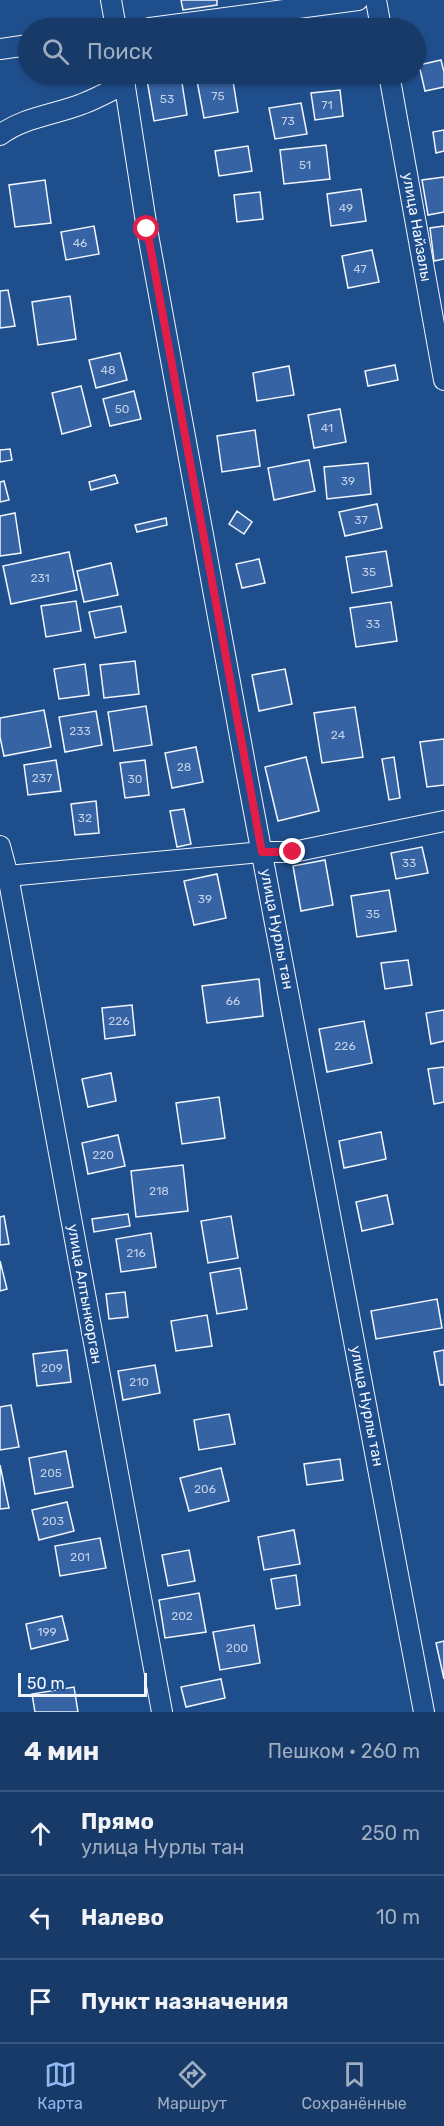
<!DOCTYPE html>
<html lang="ru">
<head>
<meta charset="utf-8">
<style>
  :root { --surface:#173a69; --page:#244571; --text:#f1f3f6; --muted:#9eadc0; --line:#36547d; --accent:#90b9f0 }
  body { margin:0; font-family:Rubik,sans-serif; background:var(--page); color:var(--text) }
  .scale { position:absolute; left:18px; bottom:15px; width:129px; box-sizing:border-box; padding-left:6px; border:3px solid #f2f6ff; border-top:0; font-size:16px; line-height:21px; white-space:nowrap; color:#f2f6ff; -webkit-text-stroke:4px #1f4e8c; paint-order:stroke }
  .stop { position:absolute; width:18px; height:18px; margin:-14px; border:4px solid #e11d48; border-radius:50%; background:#fff }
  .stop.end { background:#e11d48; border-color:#fff; box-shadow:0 2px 6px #0008 }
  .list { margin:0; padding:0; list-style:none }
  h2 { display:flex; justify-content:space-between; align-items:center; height:78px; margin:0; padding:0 24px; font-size:26px }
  h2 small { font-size:20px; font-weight:400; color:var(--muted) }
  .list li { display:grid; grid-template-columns:39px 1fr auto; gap:18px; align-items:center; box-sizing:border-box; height:84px; padding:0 24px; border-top:2px solid var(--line) }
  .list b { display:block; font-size:22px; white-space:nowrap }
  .list p { margin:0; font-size:20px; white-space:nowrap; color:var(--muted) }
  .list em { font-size:20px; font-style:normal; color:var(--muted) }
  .icon { flex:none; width:33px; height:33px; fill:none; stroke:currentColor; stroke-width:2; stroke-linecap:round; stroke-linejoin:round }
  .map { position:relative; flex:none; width:444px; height:1712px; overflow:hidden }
  .search { position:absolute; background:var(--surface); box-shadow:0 2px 4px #0004; left:18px; right:18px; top:18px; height:66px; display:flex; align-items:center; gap:15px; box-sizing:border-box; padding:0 21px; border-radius:33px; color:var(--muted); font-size:22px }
  .sheet { height:330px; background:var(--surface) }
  nav { display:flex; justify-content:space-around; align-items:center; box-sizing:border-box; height:84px; border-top:2px solid var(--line); background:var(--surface); font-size:16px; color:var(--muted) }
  nav a { display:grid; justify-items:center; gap:3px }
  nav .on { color:var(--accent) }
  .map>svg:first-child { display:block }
  .building { fill:#3563a3; stroke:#f2f6ff; stroke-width:1.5 }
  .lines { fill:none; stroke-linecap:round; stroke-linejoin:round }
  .minor-casing { stroke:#f2f6ff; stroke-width:22 }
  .minor { stroke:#1f4e8c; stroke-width:20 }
  .route { stroke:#e11d48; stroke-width:8 }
  .labels { text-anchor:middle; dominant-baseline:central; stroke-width:4.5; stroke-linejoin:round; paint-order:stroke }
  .number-label { font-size:12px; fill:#c3d1e8 }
  .street-label { font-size:15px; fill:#f2f6ff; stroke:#1f4e8c }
</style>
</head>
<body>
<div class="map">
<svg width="444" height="1712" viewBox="0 0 444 1712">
  <rect width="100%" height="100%" fill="#1f4e8c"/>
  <!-- building -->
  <path class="building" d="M 181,0 L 217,0 L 217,5 L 183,10 Z
    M 441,60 L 444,72 L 444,87 L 425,91 L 419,65 Z
    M 146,74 L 192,74 L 194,82 L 182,83 L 187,115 L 154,121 Z
    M 232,75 L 238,112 L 204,118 L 197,81 Z
    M 340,90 L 343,116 L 315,120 L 311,93 Z
    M 301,103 L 307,134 L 275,139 L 269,108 Z
    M 444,130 L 444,151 L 436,153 L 433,132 Z
    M 326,145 L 330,179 L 284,184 L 280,150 Z
    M 248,146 L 252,171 L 219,176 L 215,151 Z
    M 444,177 L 444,212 L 428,215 L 422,180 Z
    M 45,180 L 51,223 L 15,227 L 9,185 Z
    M 361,189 L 366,221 L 331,226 L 327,194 Z
    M 260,192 L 263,219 L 237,222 L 234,195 Z
    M 94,226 L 99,254 L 66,260 L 61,232 Z
    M 444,226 L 444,259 L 434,261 L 430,228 Z
    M 372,250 L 379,282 L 348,288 L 342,256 Z
    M 8,290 L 15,326 L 0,328 L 0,291 Z
    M 70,296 L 76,339 L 38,345 L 32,302 Z
    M 120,353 L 127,380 L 96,388 L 89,360 Z
    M 395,365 L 398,380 L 368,386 L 365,371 Z
    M 289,366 L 294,395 L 257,401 L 253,373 Z
    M 81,386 L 91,426 L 62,434 L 52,393 Z
    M 134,391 L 141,419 L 110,426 L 103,399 Z
    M 340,409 L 346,442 L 314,448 L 308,415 Z
    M 255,430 L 260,466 L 222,472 L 217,436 Z
    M 10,449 L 12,460 L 0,462 L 0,450 Z
    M 309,460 L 315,491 L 274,500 L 268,468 Z
    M 368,463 L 371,494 L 327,499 L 324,467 Z
    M 115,475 L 118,483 L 91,490 L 89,482 Z
    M 4,481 L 9,500 L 0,502 L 0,482 Z
    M 377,504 L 382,528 L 345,536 L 339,512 Z
    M 237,511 L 252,522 L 244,534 L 229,524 Z
    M 15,513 L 21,553 L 0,556 L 0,516 Z
    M 166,518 L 167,525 L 137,532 L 135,525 Z
    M 386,551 L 392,586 L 352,593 L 346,557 Z
    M 69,552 L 77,590 L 11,604 L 3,566 Z
    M 259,559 L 265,583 L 242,588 L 236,564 Z
    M 111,563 L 118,595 L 84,602 L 77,571 Z
    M 76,601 L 81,631 L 46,637 L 41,606 Z
    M 391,602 L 397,641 L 356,647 L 350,608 Z
    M 121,606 L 126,632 L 95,638 L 89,612 Z
    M 135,661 L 139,694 L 104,698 L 100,665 Z
    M 85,664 L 89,695 L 59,699 L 54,669 Z
    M 285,669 L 292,704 L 259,711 L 252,675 Z
    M 146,706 L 152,745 L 114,751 L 108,712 Z
    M 355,707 L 363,757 L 322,763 L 314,713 Z
    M 44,710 L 51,747 L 4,756 L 0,737 L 0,718 Z
    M 96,711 L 102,745 L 65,752 L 59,717 Z
    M 444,739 L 444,785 L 427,787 L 420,742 Z
    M 196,747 L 203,782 L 172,788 L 165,753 Z
    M 306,757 L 319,811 L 278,821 L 265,767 Z
    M 394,757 L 400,798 L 389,800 L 382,759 Z
    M 56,760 L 61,791 L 28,795 L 24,765 Z
    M 145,760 L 149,795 L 125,798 L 120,763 Z
    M 96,801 L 99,833 L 75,835 L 71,804 Z
    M 184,809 L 191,844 L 177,847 L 170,811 Z
    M 422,847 L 428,873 L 396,879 L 391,853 Z
    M 325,860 L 333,905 L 301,911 L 293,866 Z
    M 217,874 L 226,918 L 194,925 L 184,881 Z
    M 389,890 L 396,931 L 357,937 L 351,896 Z
    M 408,960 L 412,985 L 385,989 L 381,963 Z
    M 259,979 L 263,1016 L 207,1023 L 202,986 Z
    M 132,1005 L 135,1035 L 105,1039 L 102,1008 Z
    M 444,1010 L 444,1041 L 431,1044 L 426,1013 Z
    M 364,1021 L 372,1063 L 327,1072 L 319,1029 Z
    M 444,1067 L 444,1102 L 434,1104 L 428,1069 Z
    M 111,1073 L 116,1101 L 88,1107 L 82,1079 Z
    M 219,1097 L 225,1138 L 182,1144 L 176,1103 Z
    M 381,1132 L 386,1159 L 344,1168 L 339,1141 Z
    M 118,1135 L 125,1166 L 88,1174 L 82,1143 Z
    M 183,1165 L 188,1211 L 136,1217 L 131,1171 Z
    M 387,1195 L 393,1224 L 362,1231 L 356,1202 Z
    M 128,1214 L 130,1226 L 94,1232 L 92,1219 Z
    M 4,1216 L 9,1244 L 0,1245 L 0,1217 Z
    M 231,1216 L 238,1258 L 208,1263 L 201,1221 Z
    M 151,1233 L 156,1267 L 121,1272 L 116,1239 Z
    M 0,1261 L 7,1289 L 0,1291 Z
    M 240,1268 L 247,1309 L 217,1314 L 210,1273 Z
    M 125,1292 L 128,1317 L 109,1319 L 106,1294 Z
    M 437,1299 L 442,1328 L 376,1339 L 371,1311 Z
    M 207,1315 L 212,1346 L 176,1351 L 171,1321 Z
    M 67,1350 L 71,1382 L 37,1386 L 33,1354 Z
    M 444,1350 L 444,1385 L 440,1385 L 434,1352 Z
    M 155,1365 L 160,1393 L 123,1400 L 118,1371 Z
    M 11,1405 L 19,1447 L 0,1450 L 0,1407 Z
    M 229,1414 L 235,1444 L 199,1450 L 194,1420 Z
    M 66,1451 L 73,1487 L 35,1494 L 29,1458 Z
    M 340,1459 L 343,1480 L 307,1485 L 304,1464 Z
    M 0,1465 L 9,1508 L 0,1509 Z
    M 221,1468 L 229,1501 L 189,1511 L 180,1478 Z
    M 67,1502 L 74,1531 L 39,1540 L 32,1510 Z
    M 294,1530 L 300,1564 L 264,1570 L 258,1537 Z
    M 100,1538 L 106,1568 L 60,1576 L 55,1546 Z
    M 189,1550 L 195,1581 L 168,1586 L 162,1555 Z
    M 296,1575 L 300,1605 L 276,1609 L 271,1579 Z
    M 199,1593 L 206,1632 L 165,1638 L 159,1600 Z
    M 62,1616 L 68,1640 L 31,1649 L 26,1624 Z
    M 254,1625 L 260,1663 L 220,1670 L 213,1632 Z
    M 444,1641 L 444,1679 L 436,1643 Z
    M 221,1679 L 225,1698 L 186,1707 L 181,1687 Z
    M 74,1687 L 78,1712 L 35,1712 L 32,1694 Z"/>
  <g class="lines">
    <!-- minor casing -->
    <g class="minor-casing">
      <path id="minor" d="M 111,0 L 116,28
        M 376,0 L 381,28
        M 150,28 L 358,0
        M 0,49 L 28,45
        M 123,74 L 147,229 L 247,775 L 424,1712
        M 389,74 L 444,380
        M 0,135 C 24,117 54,115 82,104 C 96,99 110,91 124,84
        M 0,846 L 8,876 L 162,1712
        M 8,876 L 262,852 L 293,852 L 444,821"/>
    </g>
    <!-- minor -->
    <use href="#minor" class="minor"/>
  </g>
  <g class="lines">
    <!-- route -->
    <path class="route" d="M 147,229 L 262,852 L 293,852"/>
  </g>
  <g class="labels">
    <!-- number labels -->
    <g class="number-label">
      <text x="218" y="96">75</text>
      <text x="167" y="99">53</text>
      <text x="327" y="105">71</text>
      <text x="288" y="121">73</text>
      <text x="305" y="165">51</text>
      <text x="346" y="208">49</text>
      <text x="80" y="243">46</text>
      <text x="360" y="269">47</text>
      <text x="108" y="370">48</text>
      <text x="122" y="409">50</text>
      <text x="327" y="428">41</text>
      <text x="348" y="481">39</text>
      <text x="361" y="520">37</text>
      <text x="369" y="572">35</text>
      <text x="40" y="578">231</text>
      <text x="373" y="624">33</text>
      <text x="80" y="731">233</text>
      <text x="338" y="735">24</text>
      <text x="184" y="767">28</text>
      <text x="42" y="778">237</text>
      <text x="135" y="779">30</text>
      <text x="85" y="818">32</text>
      <text x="409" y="863">33</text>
      <text x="205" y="899">39</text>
      <text x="373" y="914">35</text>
      <text x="233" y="1001">66</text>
      <text x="119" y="1021">226</text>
      <text x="345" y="1046">226</text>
      <text x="103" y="1155">220</text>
      <text x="159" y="1191">218</text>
      <text x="136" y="1253">216</text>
      <text x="52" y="1368">209</text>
      <text x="139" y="1382">210</text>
      <text x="51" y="1473">205</text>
      <text x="205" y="1489">206</text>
      <text x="53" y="1521">203</text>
      <text x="80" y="1557">201</text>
      <text x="182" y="1616">202</text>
      <text x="47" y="1632">199</text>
      <text x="237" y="1648">200</text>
    </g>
    <!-- street labels -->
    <g class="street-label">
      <text transform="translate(417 227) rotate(80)">улица Найзалы</text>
      <text transform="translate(277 929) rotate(79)">улица Нурлы тан</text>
      <text transform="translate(85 1294) rotate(80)">улица Алтынкорган</text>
      <text transform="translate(367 1406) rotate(79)">улица Нурлы тан</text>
    </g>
  </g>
</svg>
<div class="scale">50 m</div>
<div class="stop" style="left:147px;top:229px"></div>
<div class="stop end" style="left:293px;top:852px"></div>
<div class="search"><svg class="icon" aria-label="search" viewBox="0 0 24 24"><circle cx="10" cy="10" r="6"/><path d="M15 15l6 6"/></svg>Поиск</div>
</div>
<section class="sheet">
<h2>4 мин<small>Пешком · 260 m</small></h2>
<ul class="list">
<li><svg class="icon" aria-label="ahead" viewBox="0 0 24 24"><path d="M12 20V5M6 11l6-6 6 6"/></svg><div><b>Прямо</b><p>улица Нурлы тан</p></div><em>250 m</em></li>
<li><svg class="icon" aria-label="left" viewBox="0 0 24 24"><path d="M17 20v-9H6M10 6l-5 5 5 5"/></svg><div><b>Налево</b></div><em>10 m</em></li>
<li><svg class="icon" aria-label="arrive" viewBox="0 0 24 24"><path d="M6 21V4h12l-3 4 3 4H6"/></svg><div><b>Пункт назначения</b></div></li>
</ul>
</section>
<nav>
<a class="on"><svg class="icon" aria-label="map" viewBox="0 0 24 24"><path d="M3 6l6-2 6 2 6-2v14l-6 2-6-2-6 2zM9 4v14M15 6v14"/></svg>Карта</a>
<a><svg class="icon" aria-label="directions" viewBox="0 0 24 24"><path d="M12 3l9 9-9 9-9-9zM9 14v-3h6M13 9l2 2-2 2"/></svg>Маршрут</a>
<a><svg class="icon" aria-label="saved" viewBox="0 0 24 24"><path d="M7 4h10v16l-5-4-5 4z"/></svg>Сохранённые</a>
</nav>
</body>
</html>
